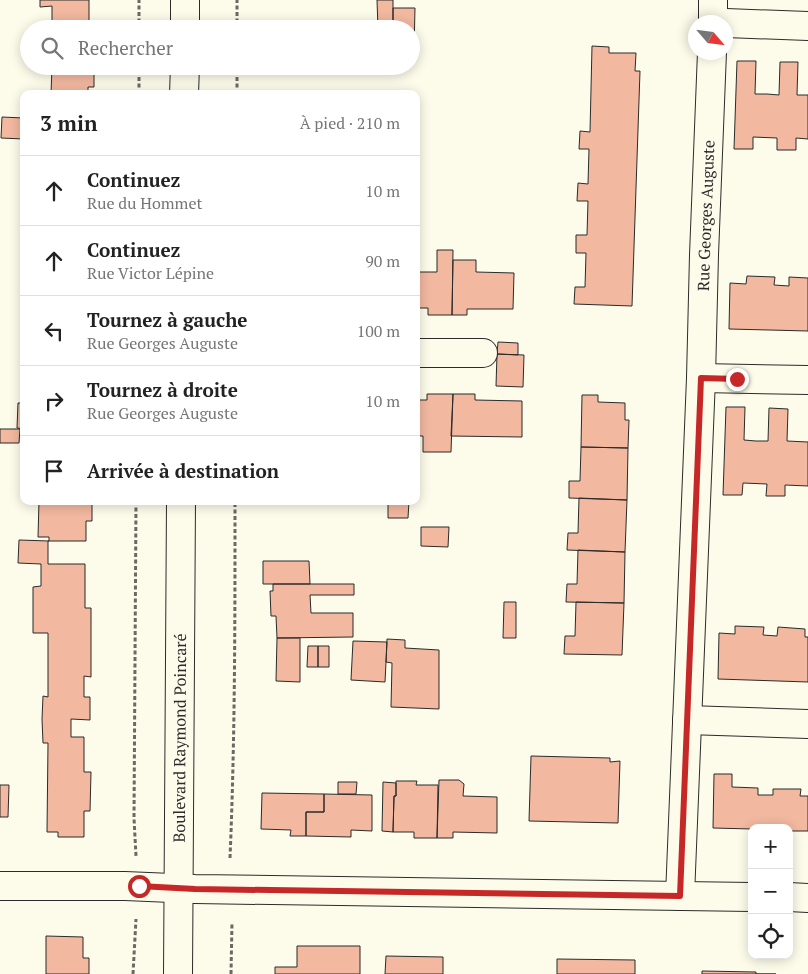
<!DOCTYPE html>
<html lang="fr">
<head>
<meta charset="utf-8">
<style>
  :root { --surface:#fff; --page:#f2f2f2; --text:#222; --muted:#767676; --line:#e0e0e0 }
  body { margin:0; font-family:"PT Serif",serif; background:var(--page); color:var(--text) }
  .controls { position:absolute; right:15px; bottom:15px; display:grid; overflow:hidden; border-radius:10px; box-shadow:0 2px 12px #0003 }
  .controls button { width:45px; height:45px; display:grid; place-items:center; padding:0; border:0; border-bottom:1px solid var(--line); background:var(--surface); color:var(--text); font:25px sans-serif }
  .compass { position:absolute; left:688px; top:15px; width:45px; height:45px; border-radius:50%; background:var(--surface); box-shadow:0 2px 12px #0003; rotate:118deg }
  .stop { position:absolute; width:15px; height:15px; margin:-11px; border:4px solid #c62828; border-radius:50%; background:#fff }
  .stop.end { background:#c62828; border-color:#fff; box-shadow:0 1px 5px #0008 }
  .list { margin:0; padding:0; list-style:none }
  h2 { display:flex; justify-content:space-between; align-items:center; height:65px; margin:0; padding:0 20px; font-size:21px }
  h2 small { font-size:16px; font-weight:400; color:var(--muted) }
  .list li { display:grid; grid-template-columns:32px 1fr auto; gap:15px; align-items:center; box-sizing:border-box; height:70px; padding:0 20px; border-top:1px solid var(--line) }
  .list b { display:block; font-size:19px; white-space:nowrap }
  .list p { margin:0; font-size:16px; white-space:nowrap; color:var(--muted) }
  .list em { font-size:16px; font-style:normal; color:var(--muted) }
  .icon { flex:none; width:28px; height:28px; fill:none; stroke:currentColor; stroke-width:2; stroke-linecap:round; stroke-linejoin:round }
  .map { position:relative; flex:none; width:808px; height:974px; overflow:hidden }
  .search { position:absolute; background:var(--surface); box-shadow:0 2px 12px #0003; left:20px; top:20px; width:400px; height:55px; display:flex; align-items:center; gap:12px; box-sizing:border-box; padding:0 18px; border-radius:28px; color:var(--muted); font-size:19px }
  .panel { position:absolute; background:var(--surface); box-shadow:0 2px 12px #0003; left:20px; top:90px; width:400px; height:415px; border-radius:10px }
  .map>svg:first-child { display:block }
  .building { fill:#f2b8a0; stroke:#2b2b2b }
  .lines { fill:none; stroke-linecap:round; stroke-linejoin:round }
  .minor-casing { stroke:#2b2b2b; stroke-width:30 }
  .major-casing { stroke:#2b2b2b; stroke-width:30 }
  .path { stroke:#6a6964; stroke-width:3; stroke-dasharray:4 2.5; stroke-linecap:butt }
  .minor { stroke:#fdfbea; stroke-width:28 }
  .major { stroke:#fdfbea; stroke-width:28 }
  .route { stroke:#c62828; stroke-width:6 }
  .labels { text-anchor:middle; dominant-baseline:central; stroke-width:4; stroke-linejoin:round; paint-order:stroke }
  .street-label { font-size:16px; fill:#2b2b2b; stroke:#fdfbea }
</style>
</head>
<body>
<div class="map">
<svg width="808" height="974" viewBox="0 0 808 974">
  <rect width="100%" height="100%" fill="#fdfbea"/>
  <!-- building -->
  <path class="building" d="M 40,0 L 89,0 L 89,26 L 95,26 L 95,29 L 52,29 L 52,6 L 40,7 Z
    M 377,0 L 393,0 L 393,29 L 378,29 Z
    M 393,8 L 415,8 L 414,50 L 411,50 L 411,29 L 393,29 Z
    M 592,46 L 609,47 L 609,53 L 636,53 L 635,71 L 640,71 L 632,306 L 574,304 L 575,287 L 585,287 L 586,253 L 576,253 L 576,235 L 587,235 L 588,201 L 577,201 L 578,183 L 588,184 L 589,149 L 579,149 L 580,131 L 590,132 Z
    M 737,61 L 756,61 L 755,94 L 767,94 L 779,95 L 780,62 L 798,62 L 797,95 L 808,95 L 808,139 L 796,138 L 796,150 L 777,150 L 777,138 L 753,137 L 753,149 L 734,149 Z
    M 52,66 L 94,66 L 94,87 L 88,87 L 88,94 L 51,94 Z
    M 364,66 L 383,66 L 383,73 L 364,73 Z
    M 2,117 L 24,118 L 24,139 L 1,138 Z
    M 437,250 L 453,250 L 452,315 L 428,315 L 428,308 L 416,308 L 416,272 L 437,272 Z
    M 453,260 L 476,260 L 476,272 L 514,273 L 513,309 L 467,309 L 467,315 L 452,315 Z
    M 747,276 L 775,277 L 774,285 L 789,286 L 789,277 L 808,278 L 808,331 L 729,329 L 730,283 L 746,284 Z
    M 498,342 L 518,343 L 518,355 L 497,354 Z
    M 497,354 L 524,355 L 523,387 L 496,386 Z
    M 427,394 L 453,394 L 451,452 L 423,452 L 423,436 L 416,436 L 416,400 L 427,400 Z
    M 453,394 L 475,394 L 475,400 L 522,401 L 522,437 L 451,436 Z
    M 582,395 L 598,395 L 598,402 L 625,403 L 625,420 L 629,420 L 628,448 L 581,447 Z
    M 18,403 L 24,403 L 24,429 L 17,428 Z
    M 726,407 L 745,407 L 744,440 L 756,441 L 768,441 L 769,408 L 788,409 L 787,441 L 808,442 L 808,486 L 785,485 L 785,496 L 766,496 L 767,484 L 743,483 L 742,495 L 723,495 Z
    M 0,429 L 20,429 L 19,443 L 0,443 Z
    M 581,447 L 628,448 L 627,500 L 569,498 L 569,481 L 580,481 Z
    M 579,498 L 627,500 L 625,552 L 567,550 L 568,533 L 578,533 Z
    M 39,501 L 92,501 L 92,521 L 86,521 L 86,541 L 48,541 L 48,564 L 85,564 L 85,608 L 91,608 L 91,677 L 84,676 L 84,697 L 90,697 L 90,720 L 71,719 L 71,737 L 84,737 L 84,772 L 91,772 L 90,811 L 84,811 L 84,837 L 58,837 L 58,832 L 47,832 L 48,743 L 43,743 L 42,719 L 43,696 L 48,697 L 48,633 L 33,633 L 33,587 L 41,586 L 41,564 L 18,563 L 19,540 L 49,541 L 49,537 L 38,537 Z
    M 388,501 L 409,501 L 408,518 L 388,518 Z
    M 421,527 L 449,527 L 448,547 L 421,546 Z
    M 578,550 L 625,552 L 624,603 L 566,602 L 567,584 L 577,584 Z
    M 263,561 L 309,561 L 310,584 L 263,584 Z
    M 273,584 L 354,584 L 354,595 L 310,595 L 311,613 L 353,613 L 353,637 L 277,638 L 276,616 L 271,616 L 270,591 L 273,591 Z
    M 504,602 L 516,602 L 516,638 L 503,638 Z
    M 576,602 L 624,603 L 622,655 L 564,654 L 565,636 L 575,636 Z
    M 735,626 L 764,627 L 763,635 L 777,636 L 778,627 L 805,629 L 805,637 L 808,637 L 808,682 L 718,679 L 719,633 L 735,634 Z
    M 277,638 L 300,638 L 300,682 L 276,681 Z
    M 387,639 L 405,640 L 405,648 L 439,650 L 439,709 L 391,707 L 392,663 L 386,662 Z
    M 353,641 L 387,642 L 385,682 L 351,680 Z
    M 308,646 L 318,646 L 318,667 L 307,667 Z
    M 318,646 L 329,646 L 329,667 L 318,667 Z
    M 531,756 L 610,758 L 610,762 L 620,761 L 618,823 L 529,821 Z
    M 714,774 L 732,774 L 732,787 L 758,788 L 758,795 L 773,795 L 773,789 L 801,789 L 800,796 L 808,796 L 808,831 L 789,831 L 789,828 L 752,828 L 752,829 L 713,828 Z
    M 439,780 L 459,780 L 464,784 L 463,796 L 497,797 L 497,833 L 453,832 L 453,838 L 437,838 Z
    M 396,781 L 417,781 L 416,785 L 438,785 L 437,838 L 414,838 L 414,832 L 393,832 L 394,796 L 396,796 Z
    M 338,782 L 357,782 L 356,794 L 338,794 Z
    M 383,782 L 396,783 L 396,796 L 394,796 L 393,832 L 382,831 Z
    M 0,785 L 9,785 L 8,817 L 0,817 Z
    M 262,793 L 324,794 L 324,812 L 306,812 L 306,836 L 290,836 L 291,830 L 261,829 Z
    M 324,794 L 372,795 L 372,831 L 351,830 L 351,837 L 306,836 L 306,812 L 324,812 Z
    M 46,936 L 83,937 L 83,958 L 89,958 L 89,974 L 46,974 Z
    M 297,946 L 360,946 L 360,974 L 275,974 L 275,967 L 297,967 Z
    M 386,956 L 443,957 L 443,974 L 385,974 Z
    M 557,959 L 635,960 L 635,974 L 557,974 Z
    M 702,971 L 756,972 L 756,974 L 776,974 L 702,974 Z"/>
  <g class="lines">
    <!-- minor casing -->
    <g class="minor-casing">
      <g id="minor">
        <path d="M 713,22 L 713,0"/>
        <path d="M 726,23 L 808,26"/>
        <path d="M 416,353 L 483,353"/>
        <path d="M 701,378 L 808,380"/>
        <path d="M 687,720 L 808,724"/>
        <path d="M 0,886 L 125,886 L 195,889 L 752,897"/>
        <path id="s1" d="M 680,896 L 701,378 L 704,255 L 712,52"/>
        <path d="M 789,897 L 808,898"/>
      </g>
    </g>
    <!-- major casing -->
    <g class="major-casing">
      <g id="major">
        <path d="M 185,29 L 185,0"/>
        <path d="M 184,94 L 185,66"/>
        <path id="s2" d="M 178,974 L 181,501"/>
      </g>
    </g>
    <!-- path -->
    <path class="path" d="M 139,29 L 139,0
      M 237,29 L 237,0
      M 139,94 L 139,66
      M 237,94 L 237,66
      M 136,501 L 134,818 L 136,856
      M 230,858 C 235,739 235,620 235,501
      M 133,974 L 136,919
      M 231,974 L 232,922"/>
    <!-- minor -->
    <use href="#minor" class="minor"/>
    <!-- major -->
    <use href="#major" class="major"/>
  </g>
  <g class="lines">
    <!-- route -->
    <path class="route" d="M 139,886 L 195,889 L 680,896 L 701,378 L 737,379"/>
  </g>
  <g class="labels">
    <!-- street labels -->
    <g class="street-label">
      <text stroke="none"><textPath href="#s1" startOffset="681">Rue Georges Auguste</textPath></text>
      <text stroke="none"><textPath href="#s2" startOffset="236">Boulevard Raymond Poincaré</textPath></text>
    </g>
  </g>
</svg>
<div class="controls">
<button>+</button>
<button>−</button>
<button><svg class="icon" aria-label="locate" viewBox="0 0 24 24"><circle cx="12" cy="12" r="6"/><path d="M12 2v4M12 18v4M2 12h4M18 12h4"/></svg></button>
</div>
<svg class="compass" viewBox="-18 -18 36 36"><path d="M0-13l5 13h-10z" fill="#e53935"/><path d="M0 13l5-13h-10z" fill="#767676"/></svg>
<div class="stop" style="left:139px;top:886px"></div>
<div class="stop end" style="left:737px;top:379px"></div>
<div class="search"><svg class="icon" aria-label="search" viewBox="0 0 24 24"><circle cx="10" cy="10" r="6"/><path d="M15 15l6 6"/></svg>Rechercher</div>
<section class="panel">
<h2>3 min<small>À pied · 210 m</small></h2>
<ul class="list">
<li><svg class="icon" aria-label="ahead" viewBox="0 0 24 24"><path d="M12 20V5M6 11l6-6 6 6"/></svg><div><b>Continuez</b><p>Rue du Hommet</p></div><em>10 m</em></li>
<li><svg class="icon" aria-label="ahead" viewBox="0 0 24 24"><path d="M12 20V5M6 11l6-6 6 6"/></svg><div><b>Continuez</b><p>Rue Victor Lépine</p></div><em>90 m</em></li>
<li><svg class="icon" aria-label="left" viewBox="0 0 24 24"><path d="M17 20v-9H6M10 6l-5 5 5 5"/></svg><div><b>Tournez à gauche</b><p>Rue Georges Auguste</p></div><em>100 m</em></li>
<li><svg class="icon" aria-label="right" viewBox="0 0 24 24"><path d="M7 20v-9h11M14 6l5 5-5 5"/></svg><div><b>Tournez à droite</b><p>Rue Georges Auguste</p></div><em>10 m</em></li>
<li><svg class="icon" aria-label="arrive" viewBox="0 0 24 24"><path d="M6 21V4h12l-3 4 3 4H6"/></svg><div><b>Arrivée à destination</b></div></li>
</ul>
</section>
</div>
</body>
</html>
